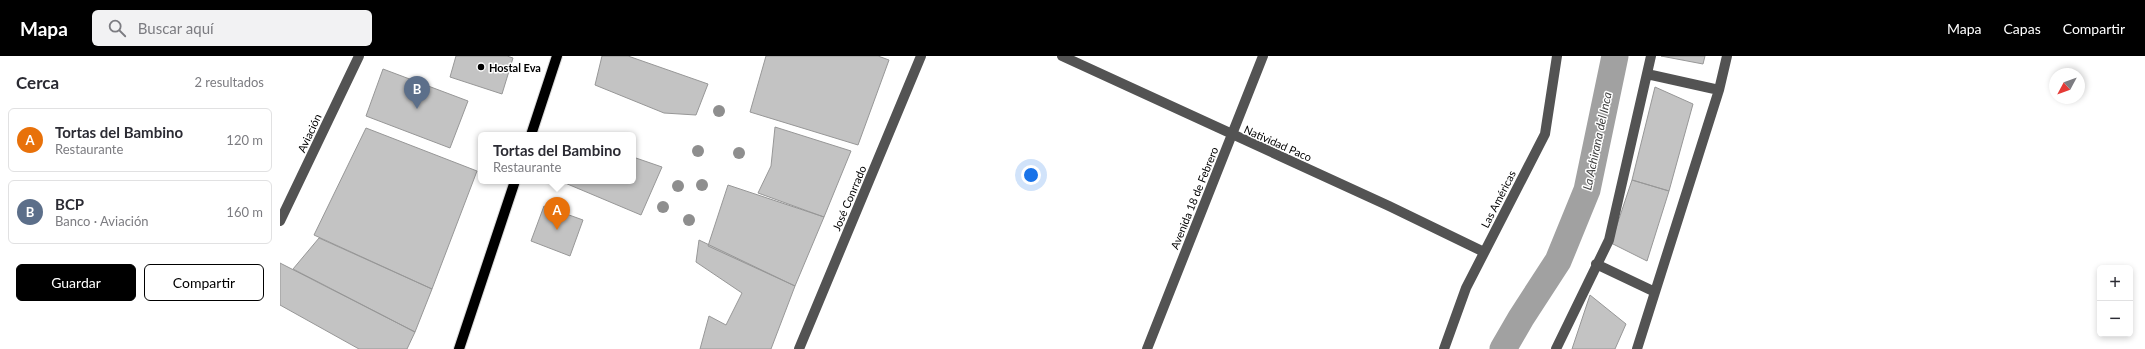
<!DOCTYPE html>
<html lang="es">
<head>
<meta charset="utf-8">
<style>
  :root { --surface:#fff; --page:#f2f2f3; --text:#2b2b33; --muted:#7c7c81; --line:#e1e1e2; --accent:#000 }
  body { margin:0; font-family:Lato,sans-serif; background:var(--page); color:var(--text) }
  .controls { position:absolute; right:12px; bottom:12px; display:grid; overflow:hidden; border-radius:6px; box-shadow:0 2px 6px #0003 }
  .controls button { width:36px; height:36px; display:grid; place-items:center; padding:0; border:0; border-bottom:1px solid var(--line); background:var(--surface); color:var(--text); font:20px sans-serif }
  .compass { position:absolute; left:1769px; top:12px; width:36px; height:36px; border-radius:50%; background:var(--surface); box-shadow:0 2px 6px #0003; rotate:229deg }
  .you { position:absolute; left:751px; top:119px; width:14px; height:14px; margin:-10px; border:3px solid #fff; border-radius:50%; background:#1a73e8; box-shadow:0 0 0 6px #1a73e833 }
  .badge { display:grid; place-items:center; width:26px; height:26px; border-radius:50%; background:var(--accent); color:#fff; font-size:13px; font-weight:700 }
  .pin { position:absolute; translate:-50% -33px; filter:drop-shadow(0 1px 2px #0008) }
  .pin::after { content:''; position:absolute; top:21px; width:14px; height:12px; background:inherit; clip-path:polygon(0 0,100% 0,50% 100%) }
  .popup { position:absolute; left:198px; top:76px; width:158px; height:52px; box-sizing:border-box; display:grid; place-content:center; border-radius:6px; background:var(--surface); filter:drop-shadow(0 1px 3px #0005); font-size:13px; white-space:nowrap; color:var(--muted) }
  .popup b { font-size:15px; color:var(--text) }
  .popup::after { content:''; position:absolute; left:50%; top:100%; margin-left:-8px; border:8px solid transparent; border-top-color:var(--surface) }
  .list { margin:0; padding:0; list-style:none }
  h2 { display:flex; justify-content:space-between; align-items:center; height:52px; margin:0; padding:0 16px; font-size:17px }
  h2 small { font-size:13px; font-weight:400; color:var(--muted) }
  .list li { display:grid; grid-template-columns:26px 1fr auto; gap:12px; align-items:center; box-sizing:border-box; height:64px; margin:0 8px 8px; padding:0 8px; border:1px solid var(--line); border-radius:6px }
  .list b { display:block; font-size:15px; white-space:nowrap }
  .list p { margin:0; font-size:13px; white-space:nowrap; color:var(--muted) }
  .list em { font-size:13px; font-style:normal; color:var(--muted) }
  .actions { display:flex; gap:8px; padding:12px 16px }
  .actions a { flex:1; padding:9px 0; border:1px solid var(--accent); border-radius:6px; text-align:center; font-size:14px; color:var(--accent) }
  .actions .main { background:var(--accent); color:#fff }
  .icon { flex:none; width:22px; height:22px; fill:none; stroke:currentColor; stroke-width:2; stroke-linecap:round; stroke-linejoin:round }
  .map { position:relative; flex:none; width:1865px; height:293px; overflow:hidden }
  header { display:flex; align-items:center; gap:24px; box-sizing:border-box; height:56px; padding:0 20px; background:var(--accent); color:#fff }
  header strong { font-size:19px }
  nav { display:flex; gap:22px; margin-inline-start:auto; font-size:14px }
  .search { width:280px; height:36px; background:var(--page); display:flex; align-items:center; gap:10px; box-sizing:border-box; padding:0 14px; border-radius:6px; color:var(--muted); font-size:15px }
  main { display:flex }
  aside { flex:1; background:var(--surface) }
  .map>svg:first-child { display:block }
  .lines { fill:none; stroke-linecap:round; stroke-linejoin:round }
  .canal { stroke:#a1a1a1; stroke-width:27 }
  .building { fill:#c3c3c3; stroke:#979797 }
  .major-casing { stroke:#dbdbdb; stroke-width:12 }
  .minor { stroke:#535353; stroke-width:10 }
  .major { stroke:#000; stroke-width:10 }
  .tree { fill:#8e8e8e }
  .poi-dot { fill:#000; stroke:#fff; stroke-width:1.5 }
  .labels { text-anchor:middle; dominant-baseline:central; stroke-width:3; stroke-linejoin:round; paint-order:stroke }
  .poi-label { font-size:11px; font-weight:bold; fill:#000; stroke:#fff; text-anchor:start }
  .street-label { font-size:11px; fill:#000; stroke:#fff }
  .water-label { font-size:12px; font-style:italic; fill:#424242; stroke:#fff }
</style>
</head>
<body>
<header>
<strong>Mapa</strong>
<div class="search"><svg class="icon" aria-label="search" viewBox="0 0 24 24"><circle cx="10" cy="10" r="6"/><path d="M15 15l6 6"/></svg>Buscar aquí</div>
<nav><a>Mapa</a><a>Capas</a><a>Compartir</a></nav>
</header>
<main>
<aside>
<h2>Cerca<small>2 resultados</small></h2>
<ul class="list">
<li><span class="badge" style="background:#e8710a">A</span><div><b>Tortas del Bambino</b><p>Restaurante</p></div><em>120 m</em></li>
<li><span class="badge" style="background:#5c6f8a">B</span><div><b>BCP</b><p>Banco · Aviación</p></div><em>160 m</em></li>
</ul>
<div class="actions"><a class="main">Guardar</a><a>Compartir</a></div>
</aside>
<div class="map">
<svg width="1865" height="293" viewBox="0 0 1865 293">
  <rect width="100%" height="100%" fill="#fff"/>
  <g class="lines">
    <!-- canal -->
    <path class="canal" d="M 1223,293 L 1241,262 L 1278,205 L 1307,134 L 1335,0"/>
  </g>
  <!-- building -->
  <path class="building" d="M 176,0 L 227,0 L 233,2 L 222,38 L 170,21 Z
    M 322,0 L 348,0 L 428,28 L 416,59 L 384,57 L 315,29 Z
    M 486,0 L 598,0 L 609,4 L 578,89 L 470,56 Z
    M 1381,0 L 1425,0 L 1423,8 Z
    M 103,13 L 188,45 L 170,92 L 86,60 Z
    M 1375,31 L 1413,48 L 1389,135 L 1352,124 Z
    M 495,71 L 571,95 L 544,161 L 478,137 L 491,110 Z
    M 86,72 L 197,115 L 152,233 L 34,179 Z
    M 353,101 L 382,111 L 361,159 L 285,127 L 285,125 L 353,125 Z
    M 1352,124 L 1389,135 L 1367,205 L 1331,187 Z
    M 448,129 L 544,161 L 515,230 L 428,190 Z
    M 264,150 L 303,164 L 290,200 L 251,185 Z
    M 39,182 L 152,233 L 135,276 L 13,213 Z
    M 419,184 L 515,230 L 491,293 L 420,293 L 429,260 L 446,269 L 462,237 L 416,206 Z
    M 0,207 L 135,276 L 127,293 L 79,293 L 0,249 Z
    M 1310,239 L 1346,268 L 1335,293 L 1292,293 Z"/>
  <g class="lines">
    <!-- major casing -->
    <g class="major-casing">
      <path id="major" d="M 251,79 L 277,0
        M 179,293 L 235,125"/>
    </g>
    <!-- minor -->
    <path class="minor" d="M 782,0 L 1109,150 L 1204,196
      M 1367,18 L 1439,34
      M 0,165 L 79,0
      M 1316,208 L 1375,236
      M 519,293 L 641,0
      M 867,293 L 983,0
      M 1164,293 L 1186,232 L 1265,78 L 1277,0
      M 1276,293 L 1329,184 L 1371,0
      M 1357,293 L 1439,34 L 1447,0"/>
    <!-- major -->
    <use href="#major" class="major"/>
  </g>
  <!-- trees -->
  <g class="tree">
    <circle cx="439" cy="55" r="6"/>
    <circle cx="418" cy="95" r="6"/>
    <circle cx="459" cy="97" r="6"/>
    <circle cx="422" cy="129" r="6"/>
    <circle cx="398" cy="130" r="6"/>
    <circle cx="383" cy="151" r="6"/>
    <circle cx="409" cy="164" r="6"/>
  </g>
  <!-- markers -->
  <circle class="poi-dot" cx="201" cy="11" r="4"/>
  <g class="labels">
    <!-- poi labels -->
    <g class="poi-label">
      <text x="209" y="11">Hostal Eva</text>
    </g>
    <!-- street labels -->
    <g class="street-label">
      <text transform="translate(29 77) rotate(-65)">Aviación</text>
      <text transform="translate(998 87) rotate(24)">Natividad Paco</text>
      <text transform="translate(569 142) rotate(-67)">José Conrrado</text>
      <text transform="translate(914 142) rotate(-68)">Avenida 18 de Febrero</text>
      <text transform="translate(1218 143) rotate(-63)">Las Américas</text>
    </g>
    <!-- water labels -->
    <g class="water-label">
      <text transform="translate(1317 85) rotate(-78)">La Achirana del Inca</text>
    </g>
  </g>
</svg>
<div class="controls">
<button>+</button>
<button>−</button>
</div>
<svg class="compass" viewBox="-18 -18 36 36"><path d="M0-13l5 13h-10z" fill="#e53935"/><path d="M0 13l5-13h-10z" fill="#7c7c81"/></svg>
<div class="you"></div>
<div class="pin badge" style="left:277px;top:174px;background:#e8710a">A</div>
<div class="popup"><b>Tortas del Bambino</b>Restaurante</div>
<div class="pin badge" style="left:137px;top:53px;background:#5c6f8a">B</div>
</div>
</main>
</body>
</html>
